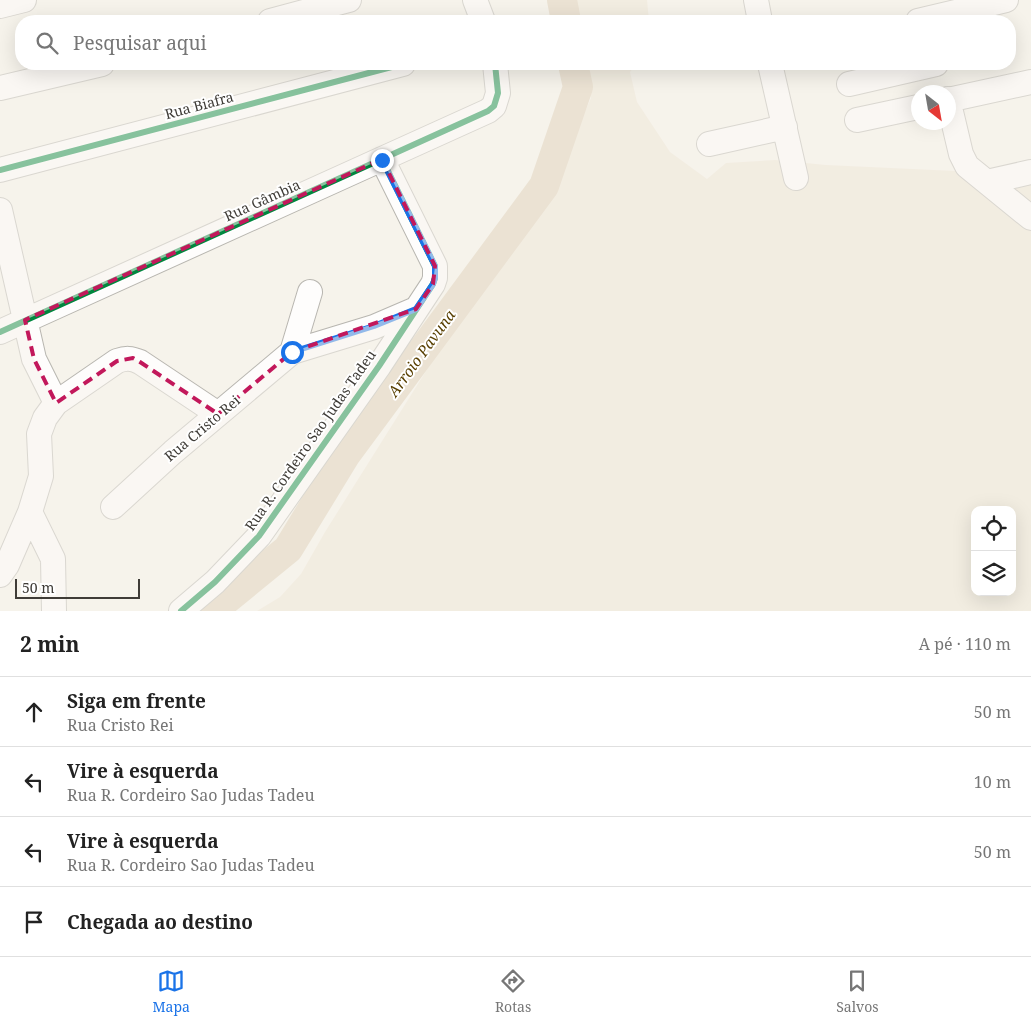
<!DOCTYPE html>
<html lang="pt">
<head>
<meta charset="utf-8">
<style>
  :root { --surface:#fff; --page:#f2f2f2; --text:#222; --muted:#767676; --line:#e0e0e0; --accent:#1a73e8 }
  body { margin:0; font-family:"Noto Serif",serif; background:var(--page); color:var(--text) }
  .controls { position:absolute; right:15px; bottom:15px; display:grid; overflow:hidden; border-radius:10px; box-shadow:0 5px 20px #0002 }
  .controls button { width:45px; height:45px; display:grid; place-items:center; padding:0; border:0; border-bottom:1px solid var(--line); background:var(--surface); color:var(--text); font:25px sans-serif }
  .compass { position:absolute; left:911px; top:85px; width:45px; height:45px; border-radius:50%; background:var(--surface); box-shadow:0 5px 20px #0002; rotate:149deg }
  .scale { position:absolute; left:15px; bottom:12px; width:125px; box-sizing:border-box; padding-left:5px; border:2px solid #3f3c37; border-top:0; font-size:14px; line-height:18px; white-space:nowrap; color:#3f3c37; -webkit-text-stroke:4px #fff; paint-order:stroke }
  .stop { position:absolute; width:15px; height:15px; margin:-11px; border:4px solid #1a73e8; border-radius:50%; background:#fff }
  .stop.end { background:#1a73e8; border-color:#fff; box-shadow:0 1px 5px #0008 }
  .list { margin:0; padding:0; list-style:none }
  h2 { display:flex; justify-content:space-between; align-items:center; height:65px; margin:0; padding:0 20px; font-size:21px }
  h2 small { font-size:16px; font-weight:400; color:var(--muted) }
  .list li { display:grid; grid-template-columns:32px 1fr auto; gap:15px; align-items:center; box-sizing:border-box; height:70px; padding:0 20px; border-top:1px solid var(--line) }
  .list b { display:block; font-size:19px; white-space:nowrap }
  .list p { margin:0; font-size:16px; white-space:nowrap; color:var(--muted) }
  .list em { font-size:16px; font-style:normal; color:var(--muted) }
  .icon { flex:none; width:28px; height:28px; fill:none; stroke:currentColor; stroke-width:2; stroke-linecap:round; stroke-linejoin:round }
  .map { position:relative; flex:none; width:1031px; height:611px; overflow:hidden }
  .search { position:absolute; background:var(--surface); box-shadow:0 5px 20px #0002; left:15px; right:15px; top:15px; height:55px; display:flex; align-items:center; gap:12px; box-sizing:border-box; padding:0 18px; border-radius:20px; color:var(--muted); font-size:19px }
  .sheet { height:345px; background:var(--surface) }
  nav { display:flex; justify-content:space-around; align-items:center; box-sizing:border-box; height:70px; border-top:1px solid var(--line); background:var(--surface); font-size:14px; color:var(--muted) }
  nav a { display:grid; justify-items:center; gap:2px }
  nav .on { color:var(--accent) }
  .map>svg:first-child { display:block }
  .green { fill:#eee6d6; fill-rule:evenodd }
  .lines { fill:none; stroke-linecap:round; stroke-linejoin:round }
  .river { stroke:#ddcfb6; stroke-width:30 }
  .minor-casing { stroke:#b8b6b0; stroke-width:26 }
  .minor { stroke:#fefdfc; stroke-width:24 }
  .cycleway-casing { stroke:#fff; stroke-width:9 }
  .cycleway { stroke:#00873e; stroke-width:6 }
  .route { stroke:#1a73e8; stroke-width:6 }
  .marked { fill:none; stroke:#c2185b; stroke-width:4; stroke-dasharray:10 6; stroke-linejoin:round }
  .labels { text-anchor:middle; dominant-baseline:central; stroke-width:4; stroke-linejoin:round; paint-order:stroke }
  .street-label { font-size:14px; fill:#3f3c37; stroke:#fff }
  .water-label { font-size:15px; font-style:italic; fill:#583f01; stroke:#fff }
</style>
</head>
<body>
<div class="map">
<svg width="1031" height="611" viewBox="0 0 1031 611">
  <rect width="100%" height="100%" fill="#f6f3eb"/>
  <!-- green -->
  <path class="green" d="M 571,0 L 647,0 L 649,21 L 578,21 Z
    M 585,64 L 636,64 L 630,72 L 637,102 L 670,152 L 707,179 L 726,163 L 775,160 L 826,165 L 977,172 L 1031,180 L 1031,611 L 257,611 L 280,597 L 301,574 L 325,532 L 443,344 L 529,221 L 556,177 L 591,98 ZM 975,510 L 1012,510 L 1012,592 L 975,592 Z"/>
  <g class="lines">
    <!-- river -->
    <path class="river" d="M 562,0 L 566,21
      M 212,611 L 288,549 L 346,454 L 544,186 L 578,87 L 573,64"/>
    <!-- minor casing -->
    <g class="minor-casing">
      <path id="minor" d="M 475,0 L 483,21
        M 756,0 L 760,21
        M 0,6 L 24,0
        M 270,21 L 349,0
        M 918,21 L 1006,0
        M 770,64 L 796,178
        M 849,84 L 936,64
        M 0,88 L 102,64
        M 948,99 L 961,154 L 967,166 L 1031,218
        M 948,100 L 1031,82
        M 857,120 L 918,107
        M 709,144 L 785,127
        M 0,170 L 403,64
        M 987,182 L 1031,172
        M 0,210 L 34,359 L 56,403
        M 0,332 L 382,159 L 488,111 L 494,106 L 498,93 L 495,64
        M 292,352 L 374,327 L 416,309
        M 113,507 L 173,452 L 292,352 L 310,292
        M 30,512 L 53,559 L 54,611
        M 0,575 L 7,565 L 30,512 L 41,476 L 39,434 L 45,418 L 56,403 L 117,361 C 126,358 131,358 140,362 L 218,414
        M 181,611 L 215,582 L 259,536 L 379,366 L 433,284 L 435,278 L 435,266 L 382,159"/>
    </g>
    <!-- minor -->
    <use href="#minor" class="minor"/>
    <!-- cycleway casing -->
    <g class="cycleway-casing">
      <path id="cycleway" d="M 0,170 L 403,64
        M 0,332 L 382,159 L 488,111 L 494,106 L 498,93 L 495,64
        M 181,611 L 215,582 L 259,536 L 379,366 L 433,284 L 435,278 L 435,266 L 382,159"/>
    </g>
    <!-- cycleway -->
    <use href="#cycleway" class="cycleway"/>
  </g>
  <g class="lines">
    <!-- route -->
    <path class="route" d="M 292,352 L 374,326 L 416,309 L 433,284 L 435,278 L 435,266 L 382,160"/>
  </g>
  <!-- marked area -->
  <path d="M0 0H1031V611H0ZM 382,159 L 435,266 L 433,284 L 416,309 L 292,352 L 218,414 L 140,362 L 133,358 L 117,361 L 56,403 L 34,359 L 25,320 Z" fill="#f6f3eb" fill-opacity=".55" fill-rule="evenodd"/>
  <path class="marked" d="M 382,159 L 435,266 L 433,284 L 416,309 L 292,352 L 218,414 L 140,362 L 133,358 L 117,361 L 56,403 L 34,359 L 25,320 Z"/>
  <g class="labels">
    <!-- street labels -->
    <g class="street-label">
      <text transform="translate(199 105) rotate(-15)">Rua Biafra</text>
      <text transform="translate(262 200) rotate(-24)">Rua Gâmbia</text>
      <text transform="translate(202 428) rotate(-40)">Rua Cristo Rei</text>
      <text transform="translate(310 440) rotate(-55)">Rua R. Cordeiro Sao Judas Tadeu</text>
    </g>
    <!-- water labels -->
    <g class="water-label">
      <text transform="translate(421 353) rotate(-54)">Arroio Pavuna</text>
    </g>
  </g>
</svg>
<div class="controls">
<button><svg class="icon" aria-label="locate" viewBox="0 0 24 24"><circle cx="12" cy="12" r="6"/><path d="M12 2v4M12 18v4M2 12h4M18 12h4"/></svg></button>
<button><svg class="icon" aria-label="layers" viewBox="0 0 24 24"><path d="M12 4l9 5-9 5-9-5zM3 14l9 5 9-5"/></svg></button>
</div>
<svg class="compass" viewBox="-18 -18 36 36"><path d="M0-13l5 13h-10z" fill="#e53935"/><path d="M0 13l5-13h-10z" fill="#767676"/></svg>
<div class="scale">50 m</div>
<div class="stop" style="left:292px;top:352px"></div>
<div class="stop end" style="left:382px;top:160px"></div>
<div class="search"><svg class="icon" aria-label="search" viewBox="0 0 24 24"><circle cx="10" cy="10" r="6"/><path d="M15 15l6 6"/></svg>Pesquisar aqui</div>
</div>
<section class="sheet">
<h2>2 min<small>A pé · 110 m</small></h2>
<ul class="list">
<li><svg class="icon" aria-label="ahead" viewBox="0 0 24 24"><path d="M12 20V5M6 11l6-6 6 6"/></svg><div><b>Siga em frente</b><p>Rua Cristo Rei</p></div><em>50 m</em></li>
<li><svg class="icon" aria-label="left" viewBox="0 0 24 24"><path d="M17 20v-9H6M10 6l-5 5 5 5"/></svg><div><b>Vire à esquerda</b><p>Rua R. Cordeiro Sao Judas Tadeu</p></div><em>10 m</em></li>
<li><svg class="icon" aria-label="left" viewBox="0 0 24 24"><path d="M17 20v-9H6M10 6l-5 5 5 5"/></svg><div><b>Vire à esquerda</b><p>Rua R. Cordeiro Sao Judas Tadeu</p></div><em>50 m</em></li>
<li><svg class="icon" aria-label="arrive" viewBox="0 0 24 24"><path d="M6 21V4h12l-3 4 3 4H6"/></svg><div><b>Chegada ao destino</b></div></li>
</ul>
</section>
<nav>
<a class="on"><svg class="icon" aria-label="map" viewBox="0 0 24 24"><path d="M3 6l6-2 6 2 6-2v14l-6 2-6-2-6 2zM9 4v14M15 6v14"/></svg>Mapa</a>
<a><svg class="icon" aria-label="directions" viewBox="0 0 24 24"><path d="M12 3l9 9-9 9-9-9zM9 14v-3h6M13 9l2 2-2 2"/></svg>Rotas</a>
<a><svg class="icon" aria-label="saved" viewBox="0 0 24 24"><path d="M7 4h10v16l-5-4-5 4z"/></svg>Salvos</a>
</nav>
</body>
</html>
